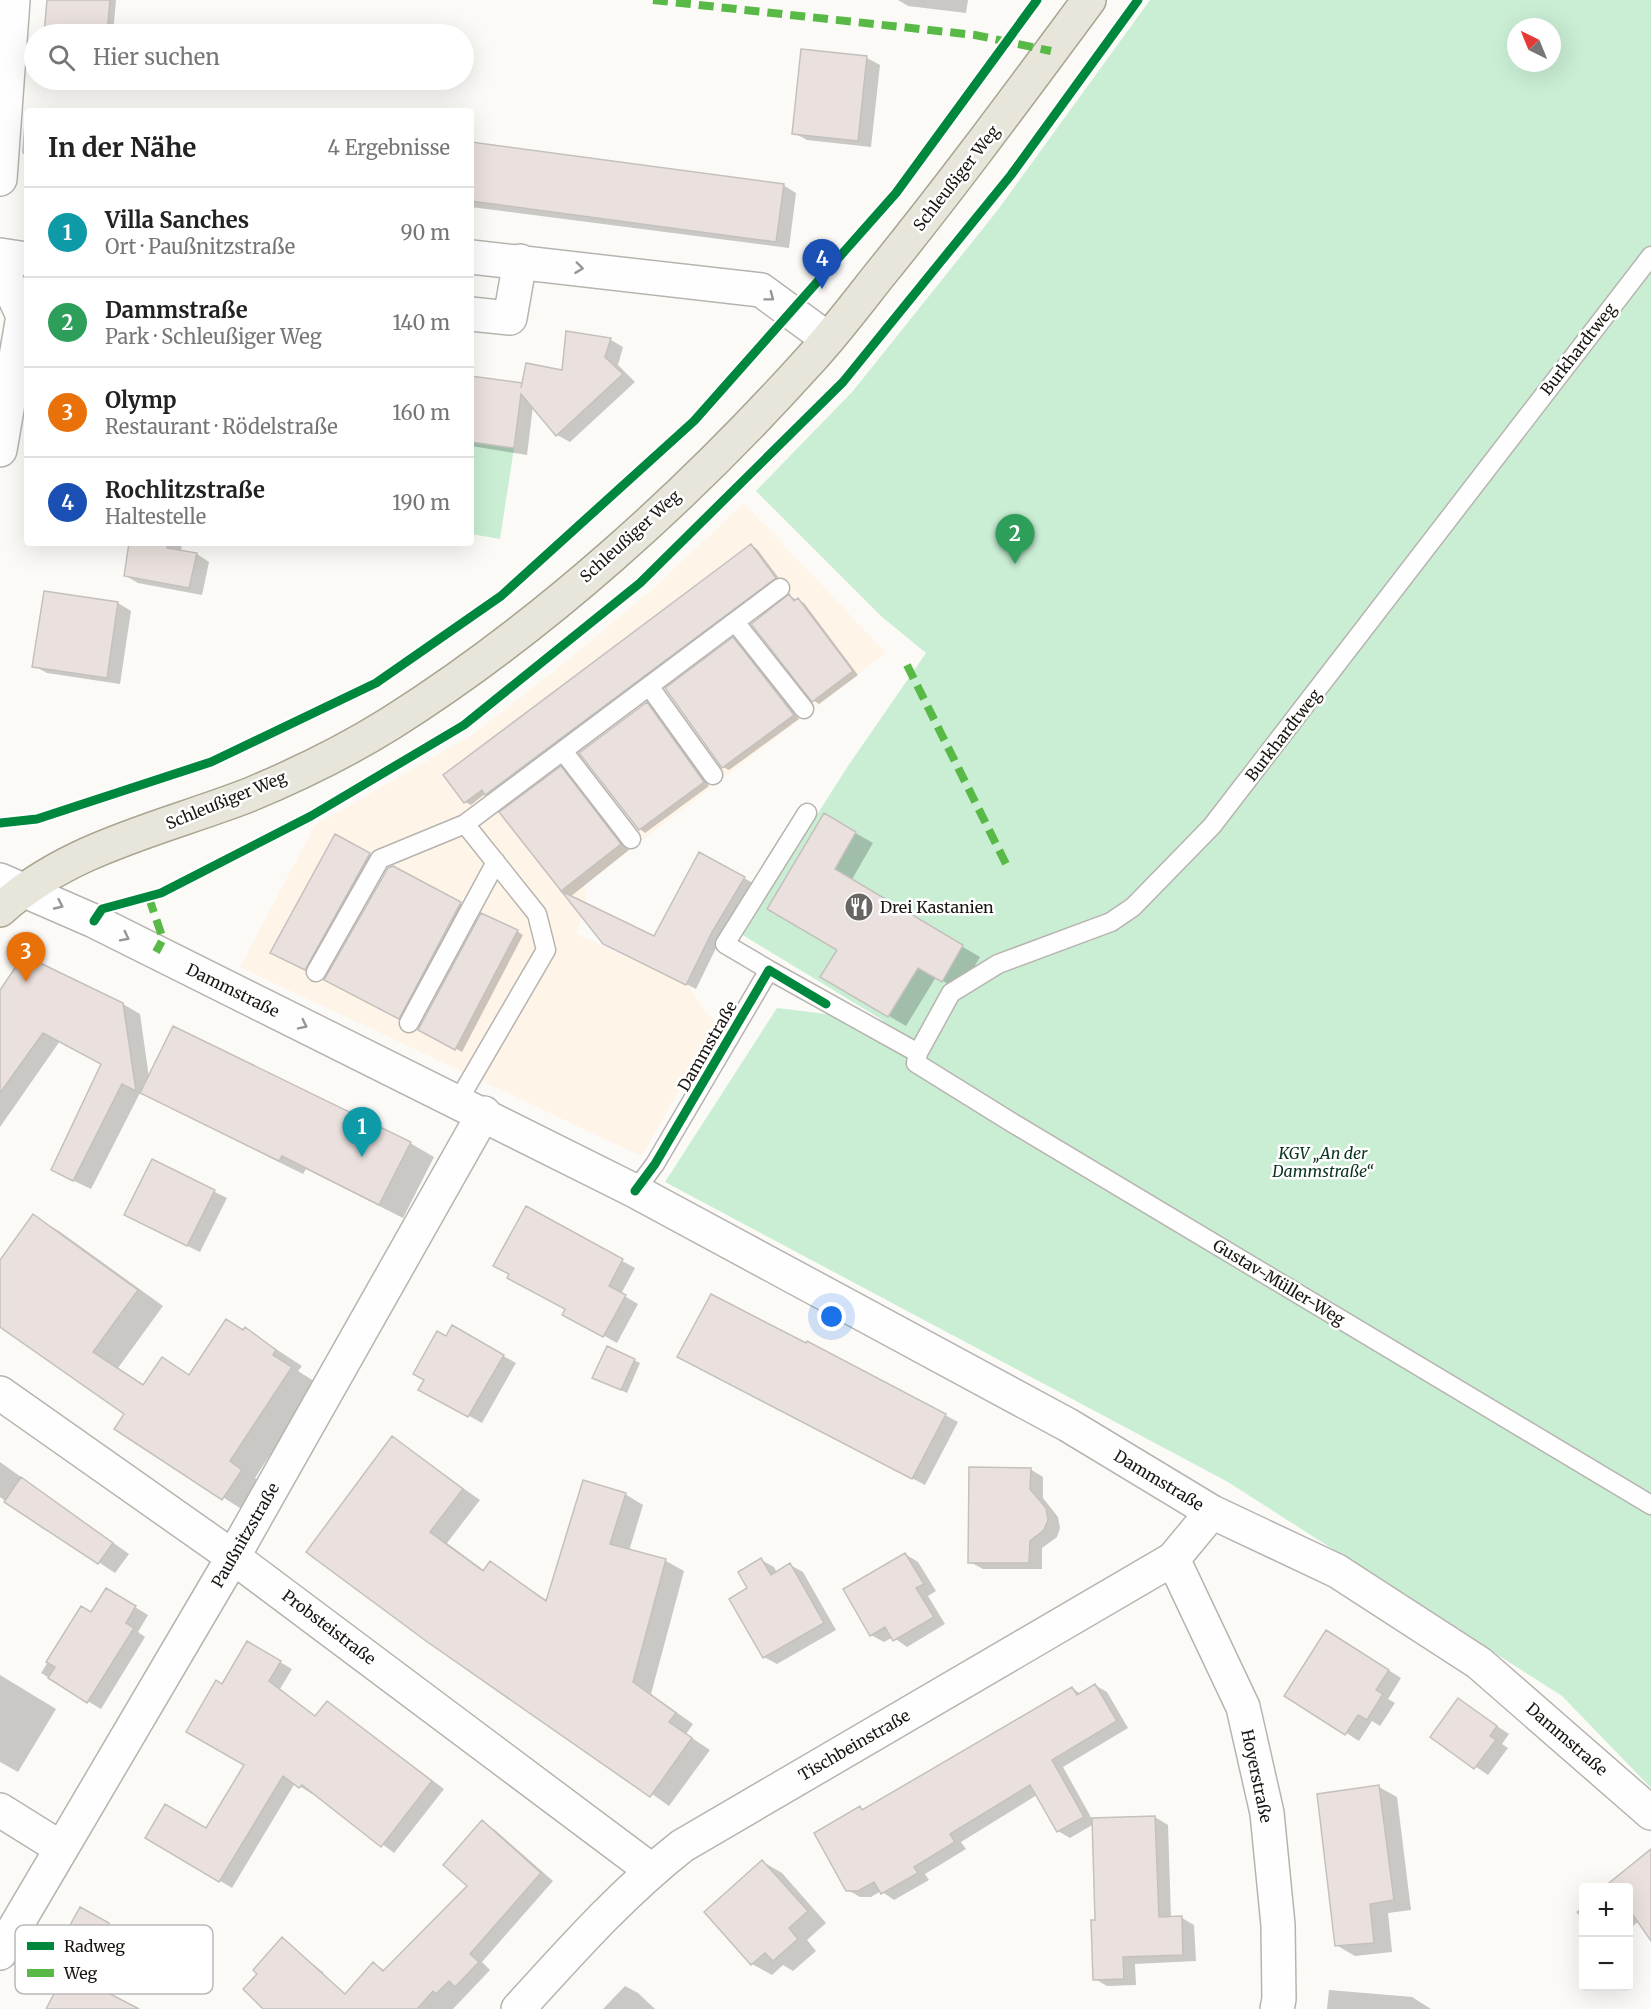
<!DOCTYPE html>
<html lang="de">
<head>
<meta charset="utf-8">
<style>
  :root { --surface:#fff; --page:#f6f6f6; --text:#222; --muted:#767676; --line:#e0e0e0; --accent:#686562 }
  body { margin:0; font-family:Merriweather,serif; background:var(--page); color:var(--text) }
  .controls { position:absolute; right:18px; bottom:18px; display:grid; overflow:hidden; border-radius:6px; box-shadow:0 6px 24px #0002 }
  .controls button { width:54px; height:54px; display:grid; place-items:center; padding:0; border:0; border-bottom:2px solid var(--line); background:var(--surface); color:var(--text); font:30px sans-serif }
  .compass { position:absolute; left:1507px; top:18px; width:54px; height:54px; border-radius:50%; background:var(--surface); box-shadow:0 6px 24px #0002; rotate:317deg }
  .you { position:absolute; left:832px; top:1317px; width:21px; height:21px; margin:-15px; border:4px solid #fff; border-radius:50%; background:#1a73e8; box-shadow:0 0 0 9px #1a73e833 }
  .badge { display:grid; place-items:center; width:39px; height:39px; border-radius:50%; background:var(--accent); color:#fff; font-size:20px; font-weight:700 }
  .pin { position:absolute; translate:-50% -50px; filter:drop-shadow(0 2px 3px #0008) }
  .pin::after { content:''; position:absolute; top:32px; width:21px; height:18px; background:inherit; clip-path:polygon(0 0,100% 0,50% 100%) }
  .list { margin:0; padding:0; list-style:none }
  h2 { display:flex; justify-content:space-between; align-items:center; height:78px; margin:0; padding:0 24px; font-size:26px }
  h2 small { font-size:20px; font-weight:400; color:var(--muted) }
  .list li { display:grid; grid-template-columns:39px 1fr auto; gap:18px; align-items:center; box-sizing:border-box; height:90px; padding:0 24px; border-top:2px solid var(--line) }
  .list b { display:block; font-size:22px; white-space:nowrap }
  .list p { margin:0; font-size:20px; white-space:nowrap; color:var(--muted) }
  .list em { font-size:20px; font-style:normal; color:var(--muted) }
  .icon { flex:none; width:33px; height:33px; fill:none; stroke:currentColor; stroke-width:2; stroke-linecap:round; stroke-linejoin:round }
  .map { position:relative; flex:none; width:1651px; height:2009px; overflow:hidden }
  .search { position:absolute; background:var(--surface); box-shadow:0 6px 24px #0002; left:24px; top:24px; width:450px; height:66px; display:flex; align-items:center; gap:15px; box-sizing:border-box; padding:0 21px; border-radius:33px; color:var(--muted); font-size:22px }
  .panel { position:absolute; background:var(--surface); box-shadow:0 6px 24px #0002; left:24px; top:108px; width:450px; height:438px; border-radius:6px }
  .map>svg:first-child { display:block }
  .built { fill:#fef4e8 }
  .green { fill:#c9eed4; fill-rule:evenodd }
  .shadow { fill:#0003 }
  .building { fill:#eae1de; stroke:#c4c0be; stroke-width:1.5 }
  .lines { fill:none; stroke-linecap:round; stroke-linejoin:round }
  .service-casing { stroke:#b7b4b0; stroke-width:21 }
  .minor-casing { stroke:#b7b4b0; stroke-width:36 }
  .primary-casing { stroke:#aaa490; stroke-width:36 }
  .service { stroke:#fffefe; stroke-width:18 }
  .minor { stroke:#fffefe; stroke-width:33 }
  .primary { stroke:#e8e5da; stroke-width:33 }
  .quiet { stroke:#58b947; stroke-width:8; stroke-dasharray:15 8; stroke-linecap:butt }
  .cycleway-casing { stroke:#fff; stroke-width:13 }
  .cycleway { stroke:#00873e; stroke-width:9 }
  .oneway { stroke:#989593 }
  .labels { text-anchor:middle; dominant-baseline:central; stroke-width:5; stroke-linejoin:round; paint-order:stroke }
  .street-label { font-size:16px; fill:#191511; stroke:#fff }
  .poi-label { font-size:16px; fill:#191511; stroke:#fff; text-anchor:start }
  .park-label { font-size:16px; font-style:italic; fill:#08341d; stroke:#fff }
  .key { fill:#fff; stroke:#bab9b8; stroke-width:1.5 }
  .key-label { font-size:16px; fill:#191511 }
</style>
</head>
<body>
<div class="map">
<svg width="1651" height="2009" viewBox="0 0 1651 2009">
  <rect width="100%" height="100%" fill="#fcfaf7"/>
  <!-- built -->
  <path class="built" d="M 744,503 L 886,653 L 584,885 L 587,905 L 576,933 L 688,986 L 717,1026 L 641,1156 L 240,967 L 315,825 L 472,735 L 567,661 L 657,585 Z"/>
  <!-- green -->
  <path class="green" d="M 1150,0 L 1651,0 L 1651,1788 L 1562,1696 L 1228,1482 L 665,1182 L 777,1008 L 884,1021 L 741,934 L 848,766 L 926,653 L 881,616 L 756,491 L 853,391 L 997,211 ZM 1516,27 L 1552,27 L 1552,63 L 1516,63 Z
    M 471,442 L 514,448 L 500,539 L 471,534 Z"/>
  <!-- shadow -->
  <path class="shadow" d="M 48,0 L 116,0 L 113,34 L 45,34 Z
    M 898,0 L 968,0 L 966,13 L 908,6 Z
    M 803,51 L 867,58 L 880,65 L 871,147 L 807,140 L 794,133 Z
    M 25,113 L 27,113 L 27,156 L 22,153 Z
    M 471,144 L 783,185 L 796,193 L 789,248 L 471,207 Z
    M 567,333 L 611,340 L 623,347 L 618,365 L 635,382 L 570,442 L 557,435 L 533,406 L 527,455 L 471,446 L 471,377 L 522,384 L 563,372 Z
    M 131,543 L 182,543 L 181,552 L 197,554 L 209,562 L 202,595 L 138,583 L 126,576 Z
    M 751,545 L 757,549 L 781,581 L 492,797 L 486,793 L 471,805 L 465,802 Z
    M 45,592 L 118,603 L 131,611 L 120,684 L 47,673 L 34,666 Z
    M 789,596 L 804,603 L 858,675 L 819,704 L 813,700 Z
    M 733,639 L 739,643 L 799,719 L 729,770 L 723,767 Z
    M 647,704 L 653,707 L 709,786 L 645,833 L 640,829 Z
    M 561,768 L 570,774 L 629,850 L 570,897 L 654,938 L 700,854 L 753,883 L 721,938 L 696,989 L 604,943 L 501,813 Z
    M 824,815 L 873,843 L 851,881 L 980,957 L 960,991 L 936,977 L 906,1026 L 823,977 L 839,950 Z
    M 335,836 L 375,858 L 312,972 L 278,956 Z
    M 393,867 L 466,907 L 405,1021 L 326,979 Z
    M 517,931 L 523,935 L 462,1052 L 420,1029 Z
    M 0,992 L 123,1004 L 140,1014 L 149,1078 L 410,1143 L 434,1157 L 403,1218 L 306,1169 L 303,1174 L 140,1093 L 91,1189 L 70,1179 L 102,1064 L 60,1041 L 0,1127 Z
    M 152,1161 L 227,1198 L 200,1252 L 138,1222 Z
    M 526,1208 L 635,1268 L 621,1294 L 638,1304 L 617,1343 L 577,1321 L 567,1309 Z
    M 33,1216 L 59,1231 L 163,1306 L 118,1368 L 144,1385 L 162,1359 L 190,1375 L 245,1329 L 302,1366 L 298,1371 L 317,1383 L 255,1478 L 267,1486 L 249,1514 L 116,1428 L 126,1413 L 0,1325 L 0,1262 Z
    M 452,1327 L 516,1363 L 482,1423 L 420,1389 Z
    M 634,1360 L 640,1363 L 627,1393 L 600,1380 Z
    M 692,1364 L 945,1415 L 958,1422 L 925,1485 Z
    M 392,1438 L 480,1500 L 447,1543 L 485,1571 L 491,1563 L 548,1601 L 625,1494 L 643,1505 L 629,1551 L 666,1561 L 684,1571 L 651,1694 L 693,1724 L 686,1734 L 710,1750 L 669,1806 L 308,1551 Z
    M 0,1462 L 129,1554 L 115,1573 L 61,1537 L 43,1529 L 0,1497 Z
    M 1030,1469 L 1043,1477 L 1043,1498 L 1058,1517 L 1060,1528 L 1057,1537 L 1042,1548 L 1042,1569 L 983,1569 L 970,1562 Z
    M 905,1554 L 918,1562 L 936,1591 L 928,1596 L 945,1624 L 907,1647 L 893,1637 L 884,1642 L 871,1635 Z
    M 761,1560 L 774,1567 L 777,1573 L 790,1565 L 803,1572 L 836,1630 L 777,1664 L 764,1657 L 749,1589 Z
    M 107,1590 L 148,1615 L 138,1632 L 145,1637 L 101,1709 L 41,1673 L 82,1608 L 92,1614 Z
    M 1339,1639 L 1401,1678 L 1388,1699 L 1395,1703 L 1380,1726 L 1372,1721 L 1359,1741 L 1286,1695 Z
    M 247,1643 L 292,1669 L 280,1689 L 316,1717 L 327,1702 L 444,1789 L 394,1853 L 314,1792 L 312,1794 L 295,1783 L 232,1888 L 147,1837 L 207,1830 L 246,1765 L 223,1685 Z
    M 0,1675 L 56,1709 L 18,1772 L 0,1762 Z
    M 1095,1685 L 1107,1692 L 1128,1728 L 1063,1767 L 1092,1819 L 1155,1817 L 1168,1825 L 1171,1918 L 1182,1918 L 1194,1925 L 1196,1961 L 1135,1964 L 1136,1985 L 1107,1986 L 1095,1979 L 1097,1921 L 1094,1824 L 1070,1838 L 1058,1831 L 1037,1795 L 961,1842 L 966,1849 L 925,1874 L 929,1880 L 894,1900 L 881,1891 L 871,1897 L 860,1897 L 848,1890 L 860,1808 L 864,1810 L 1072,1688 L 1081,1694 Z
    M 1458,1700 L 1509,1734 L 1502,1744 L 1508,1748 L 1488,1775 L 1432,1737 Z
    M 1379,1787 L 1397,1797 L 1411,1910 L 1388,1913 L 1392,1952 L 1355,1956 L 1336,1945 Z
    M 482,1822 L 495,1830 L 553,1881 L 482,1962 L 490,1970 L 453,2009 L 334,2009 L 374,1964 L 386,1971 L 469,1886 Z
    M 1642,1858 L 1651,1864 L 1651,1938 L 1639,1921 L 1628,1930 L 1628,1888 L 1606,1888 Z
    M 763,1862 L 782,1873 L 826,1923 L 807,1940 L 816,1951 L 793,1971 L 783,1965 L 772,1975 L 752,1964 Z
    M 1584,1906 L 1584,1921 L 1576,1912 Z
    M 81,1909 L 114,1928 L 98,1956 L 65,1937 Z
    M 282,1939 L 324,1973 L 290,2009 L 265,2009 L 260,1974 Z
    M 625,1986 L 638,1993 L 655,2009 L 603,2009 Z
    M 1329,1990 L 1412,1997 L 1431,2009 L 1327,2009 Z"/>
  <!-- building -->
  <path class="building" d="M 47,0 L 110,0 L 107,34 L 44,34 Z
    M 801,49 L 867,56 L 858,141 L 792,134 Z
    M 471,142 L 784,184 L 776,242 L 471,201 Z
    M 566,331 L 611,338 L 605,357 L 623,374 L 556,436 L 521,394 L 514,448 L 471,442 L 471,376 L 522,383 L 521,388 L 526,363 L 562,370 Z
    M 129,543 L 168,543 L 167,548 L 197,553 L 189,588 L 124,576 Z
    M 751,544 L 776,578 L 485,795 L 482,790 L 464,803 L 443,775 Z
    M 44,591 L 118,602 L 107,678 L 32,667 Z
    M 789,594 L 794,601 L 798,598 L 853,671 L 812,702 L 751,624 Z
    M 733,637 L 794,715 L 722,768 L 665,688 Z
    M 647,702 L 704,782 L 639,830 L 579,753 Z
    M 561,766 L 621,844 L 561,891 L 654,936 L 699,852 L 745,877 L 712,932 L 686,985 L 603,944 L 499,812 Z
    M 824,813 L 856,832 L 835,869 L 963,945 L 942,982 L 918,968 L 888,1017 L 820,977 L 837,950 L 767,909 Z
    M 335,834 L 370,853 L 305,970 L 270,953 Z
    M 393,866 L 461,902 L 399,1019 L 324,980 L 388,868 Z
    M 481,913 L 518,930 L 455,1050 L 418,1030 Z
    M 36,961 L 123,1003 L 136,1091 L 122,1084 L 73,1181 L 51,1170 L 101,1064 L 43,1033 L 0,1093 L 0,990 L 15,968 Z
    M 173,1026 L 411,1142 L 379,1205 L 282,1156 L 279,1161 L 140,1093 Z
    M 152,1159 L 215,1190 L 187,1246 L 124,1215 Z
    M 526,1206 L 623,1259 L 609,1286 L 626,1295 L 603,1337 L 562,1315 L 565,1309 L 507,1278 L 509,1274 L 493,1266 Z
    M 33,1214 L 138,1290 L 93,1352 L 143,1385 L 162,1357 L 189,1375 L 226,1319 L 243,1330 L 245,1327 L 276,1350 L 273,1355 L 292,1367 L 230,1461 L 242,1470 L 222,1500 L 114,1429 L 124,1414 L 0,1327 L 0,1260 Z
    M 711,1294 L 806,1343 L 807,1341 L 946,1414 L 912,1479 L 677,1357 Z
    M 452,1325 L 504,1355 L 468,1417 L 418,1390 L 424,1380 L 413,1374 L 437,1331 L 446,1336 Z
    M 607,1346 L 635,1359 L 621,1390 L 592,1378 Z
    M 392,1436 L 463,1489 L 430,1532 L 483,1571 L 490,1561 L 546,1601 L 583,1480 L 626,1493 L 610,1544 L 666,1559 L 633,1682 L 676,1713 L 669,1722 L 692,1738 L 650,1797 L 426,1641 L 306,1552 Z
    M 969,1467 L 1031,1468 L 1030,1489 L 1046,1508 L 1048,1520 L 1044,1530 L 1030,1541 L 1029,1563 L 968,1563 Z
    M 21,1477 L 113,1543 L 98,1564 L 4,1502 Z
    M 905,1553 L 924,1584 L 916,1588 L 934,1617 L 893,1641 L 885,1627 L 870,1636 L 843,1589 Z
    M 761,1558 L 771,1575 L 790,1563 L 824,1623 L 763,1658 L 729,1599 L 747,1588 L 738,1572 Z
    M 106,1588 L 136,1606 L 126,1623 L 134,1628 L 87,1703 L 48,1678 L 55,1667 L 46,1662 L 81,1606 L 91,1612 Z
    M 1326,1630 L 1389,1670 L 1376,1690 L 1383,1694 L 1367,1720 L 1358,1715 L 1345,1735 L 1284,1696 Z
    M 247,1641 L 281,1661 L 269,1681 L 315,1716 L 327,1701 L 432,1781 L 381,1847 L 302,1785 L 299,1788 L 283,1776 L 219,1882 L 145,1838 L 165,1804 L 206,1828 L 244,1765 L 186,1732 L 216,1680 L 222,1684 Z
    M 1095,1684 L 1117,1721 L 1052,1760 L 1084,1817 L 1057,1832 L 1030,1785 L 950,1834 L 955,1842 L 914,1867 L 918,1873 L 881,1894 L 874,1882 L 858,1891 L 846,1891 L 814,1833 L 860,1806 L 862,1810 L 1072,1687 L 1077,1695 Z
    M 1458,1698 L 1497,1726 L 1490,1736 L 1496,1740 L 1474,1769 L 1430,1737 Z
    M 1379,1785 L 1394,1900 L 1370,1904 L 1374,1943 L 1335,1946 L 1317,1794 Z
    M 1155,1816 L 1159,1917 L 1182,1916 L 1183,1955 L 1123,1957 L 1124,1979 L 1093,1980 L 1091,1920 L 1095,1920 L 1092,1818 Z
    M 482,1820 L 541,1873 L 470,1954 L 479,1962 L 455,1987 L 449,1981 L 436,1994 L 433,1991 L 417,2009 L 263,2009 L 243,1989 L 257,1974 L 253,1970 L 282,1937 L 345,1994 L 373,1962 L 383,1971 L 467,1886 L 443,1865 Z
    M 1651,1849 L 1651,1941 L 1631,1912 L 1629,1914 L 1629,1887 L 1604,1887 Z
    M 762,1860 L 808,1911 L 789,1928 L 798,1939 L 773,1961 L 765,1953 L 751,1965 L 704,1912 Z
    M 80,1907 L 109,1923 L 92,1954 L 63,1938 Z
    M 66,1971 L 139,2009 L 46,2009 Z"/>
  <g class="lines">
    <!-- service casing -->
    <g class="service-casing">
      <path id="service" d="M 735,622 L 804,709
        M 649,686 L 713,775
        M 563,751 L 631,839
        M 769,970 L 725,944 L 807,813
        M 316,972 L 380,859 L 465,824
        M 409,1023 L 496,862
        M 918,1053 L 916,1063 L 1011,1122 L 1651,1505
        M 458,1101 L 546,950 L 537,914 L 465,824 L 780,588
        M 635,1191 L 655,1164 L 769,970 L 918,1053 L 951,993 L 998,964 L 1111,922 L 1133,907 L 1212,826 L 1651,256"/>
    </g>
    <!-- minor casing -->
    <g class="minor-casing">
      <path id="minor" d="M 0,179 L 13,0
        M 0,255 L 27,259
        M 471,257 L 761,290 L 828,339
        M 0,266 L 23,316 L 0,450
        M 471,314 L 510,318 L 520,261
        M 0,880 L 94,921 L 635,1191 L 1068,1425 L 1212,1512 L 1337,1571 L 1479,1663 L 1651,1813
        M 0,1393 L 233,1557 L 651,1870
        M 1173,1559 L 1243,1707 L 1267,1813 L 1278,1925 L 1279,1999 L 1277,2009
        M 0,1810 L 61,1848
        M 0,1953 L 233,1557 L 484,1113
        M 518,2009 C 571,1951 621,1894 682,1846 L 1173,1559 L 1212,1512"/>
    </g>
    <!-- primary casing -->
    <g class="primary-casing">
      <path id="primary" d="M 0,910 C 69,847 164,828 249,795 C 297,775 348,750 391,723 C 543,627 688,495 808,362 C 833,335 855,306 877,278 C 951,187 1020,93 1089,0"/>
    </g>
    <!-- service -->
    <use href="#service" class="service"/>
    <!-- minor -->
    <use href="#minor" class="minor"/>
    <!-- primary -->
    <use href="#primary" class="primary"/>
    <!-- quiet -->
    <path class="quiet" d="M 653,0 L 975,35 L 1051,51
      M 907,665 L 1008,868
      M 149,898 L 163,939 L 156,952"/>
    <!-- cycleway casing -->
    <g class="cycleway-casing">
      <path id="cycleway" d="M 0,823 L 37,819 L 211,762 L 376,683 L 501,596 L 694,421 L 896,193 L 1037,0
        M 94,921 L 102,909 L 161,893 L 311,816 L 464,725 L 640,583 L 843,382 L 1011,175 L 1138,0
        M 635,1191 L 655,1164 L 769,970 L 826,1004"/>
    </g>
    <!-- cycleway -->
    <use href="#cycleway" class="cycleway"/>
  </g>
  <!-- one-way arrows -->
  <defs><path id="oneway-chevron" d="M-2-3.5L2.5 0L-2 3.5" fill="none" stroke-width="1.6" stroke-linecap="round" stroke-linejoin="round" transform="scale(1.5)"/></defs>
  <g class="oneway">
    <use href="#oneway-chevron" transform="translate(579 268) rotate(7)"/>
    <use href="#oneway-chevron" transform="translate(770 297) rotate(37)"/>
    <use href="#oneway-chevron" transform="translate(59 905) rotate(25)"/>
    <use href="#oneway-chevron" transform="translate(125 937) rotate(27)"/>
    <use href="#oneway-chevron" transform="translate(303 1025) rotate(26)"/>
  </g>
  <!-- icons -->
  <defs>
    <g id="restaurant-disc" transform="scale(1.5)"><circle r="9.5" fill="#686562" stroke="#fff"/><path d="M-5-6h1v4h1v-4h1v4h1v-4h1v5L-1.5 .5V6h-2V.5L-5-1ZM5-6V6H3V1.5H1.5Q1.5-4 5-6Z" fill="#fff"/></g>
  </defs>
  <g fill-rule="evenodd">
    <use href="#restaurant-disc" x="859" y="907"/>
  </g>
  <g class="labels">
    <!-- street labels -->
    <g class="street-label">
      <text transform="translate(956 178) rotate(-52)">Schleußiger Weg</text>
      <text transform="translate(1578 349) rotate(-52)">Burkhardtweg</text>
      <text transform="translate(630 536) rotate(-42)">Schleußiger Weg</text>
      <text transform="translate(1283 735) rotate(-52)">Burkhardtweg</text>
      <text transform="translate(226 800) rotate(-22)">Schleußiger Weg</text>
      <text transform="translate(233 990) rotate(26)">Dammstraße</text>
      <text transform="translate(707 1046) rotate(-60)">Dammstraße</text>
      <text transform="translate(1279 1282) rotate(31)">Gustav-Müller-Weg</text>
      <text transform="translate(1159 1480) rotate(31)">Dammstraße</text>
      <text transform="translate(245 1535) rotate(-60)">Paußnitzstraße</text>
      <text transform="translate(329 1627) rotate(37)">Probsteistraße</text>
      <text transform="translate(1567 1739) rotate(41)">Dammstraße</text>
      <text transform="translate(854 1745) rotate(-30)">Tischbeinstraße</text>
      <text transform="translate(1257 1776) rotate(78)">Hoyerstraße</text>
    </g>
    <!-- poi labels -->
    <g class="poi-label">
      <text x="880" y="907">Drei Kastanien</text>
    </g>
    <!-- park labels -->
    <g class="park-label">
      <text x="1323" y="1153">KGV „An der<tspan x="1323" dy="18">Dammstraße“</tspan></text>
    </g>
  </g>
  <!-- legend -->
  <rect x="15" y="1925" width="198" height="69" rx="9" class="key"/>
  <rect x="27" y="1942" width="27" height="8" fill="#00873e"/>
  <rect x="27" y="1969" width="27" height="8" fill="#58b947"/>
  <g class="key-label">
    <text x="64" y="1952">Radweg</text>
    <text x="64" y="1979">Weg</text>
  </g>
</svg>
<div class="controls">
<button>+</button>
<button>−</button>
</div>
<svg class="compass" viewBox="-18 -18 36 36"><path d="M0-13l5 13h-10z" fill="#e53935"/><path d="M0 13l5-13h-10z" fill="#767676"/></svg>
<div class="you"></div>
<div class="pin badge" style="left:362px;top:1157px;background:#0f9aa8">1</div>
<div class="pin badge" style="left:1015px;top:564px;background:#2e9e5b">2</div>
<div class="pin badge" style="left:26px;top:982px;background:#e8710a">3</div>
<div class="pin badge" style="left:822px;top:289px;background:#1a4fb4">4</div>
<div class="search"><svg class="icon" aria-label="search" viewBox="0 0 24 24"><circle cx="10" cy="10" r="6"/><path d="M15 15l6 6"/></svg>Hier suchen</div>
<section class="panel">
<h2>In der Nähe<small>4 Ergebnisse</small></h2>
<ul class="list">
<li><span class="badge" style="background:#0f9aa8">1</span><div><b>Villa Sanches</b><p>Ort · Paußnitzstraße</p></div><em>90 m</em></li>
<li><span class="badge" style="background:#2e9e5b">2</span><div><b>Dammstraße</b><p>Park · Schleußiger Weg</p></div><em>140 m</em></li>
<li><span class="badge" style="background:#e8710a">3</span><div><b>Olymp</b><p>Restaurant · Rödelstraße</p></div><em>160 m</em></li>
<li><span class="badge" style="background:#1a4fb4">4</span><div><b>Rochlitzstraße</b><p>Haltestelle</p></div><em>190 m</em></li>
</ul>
</section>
</div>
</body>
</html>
